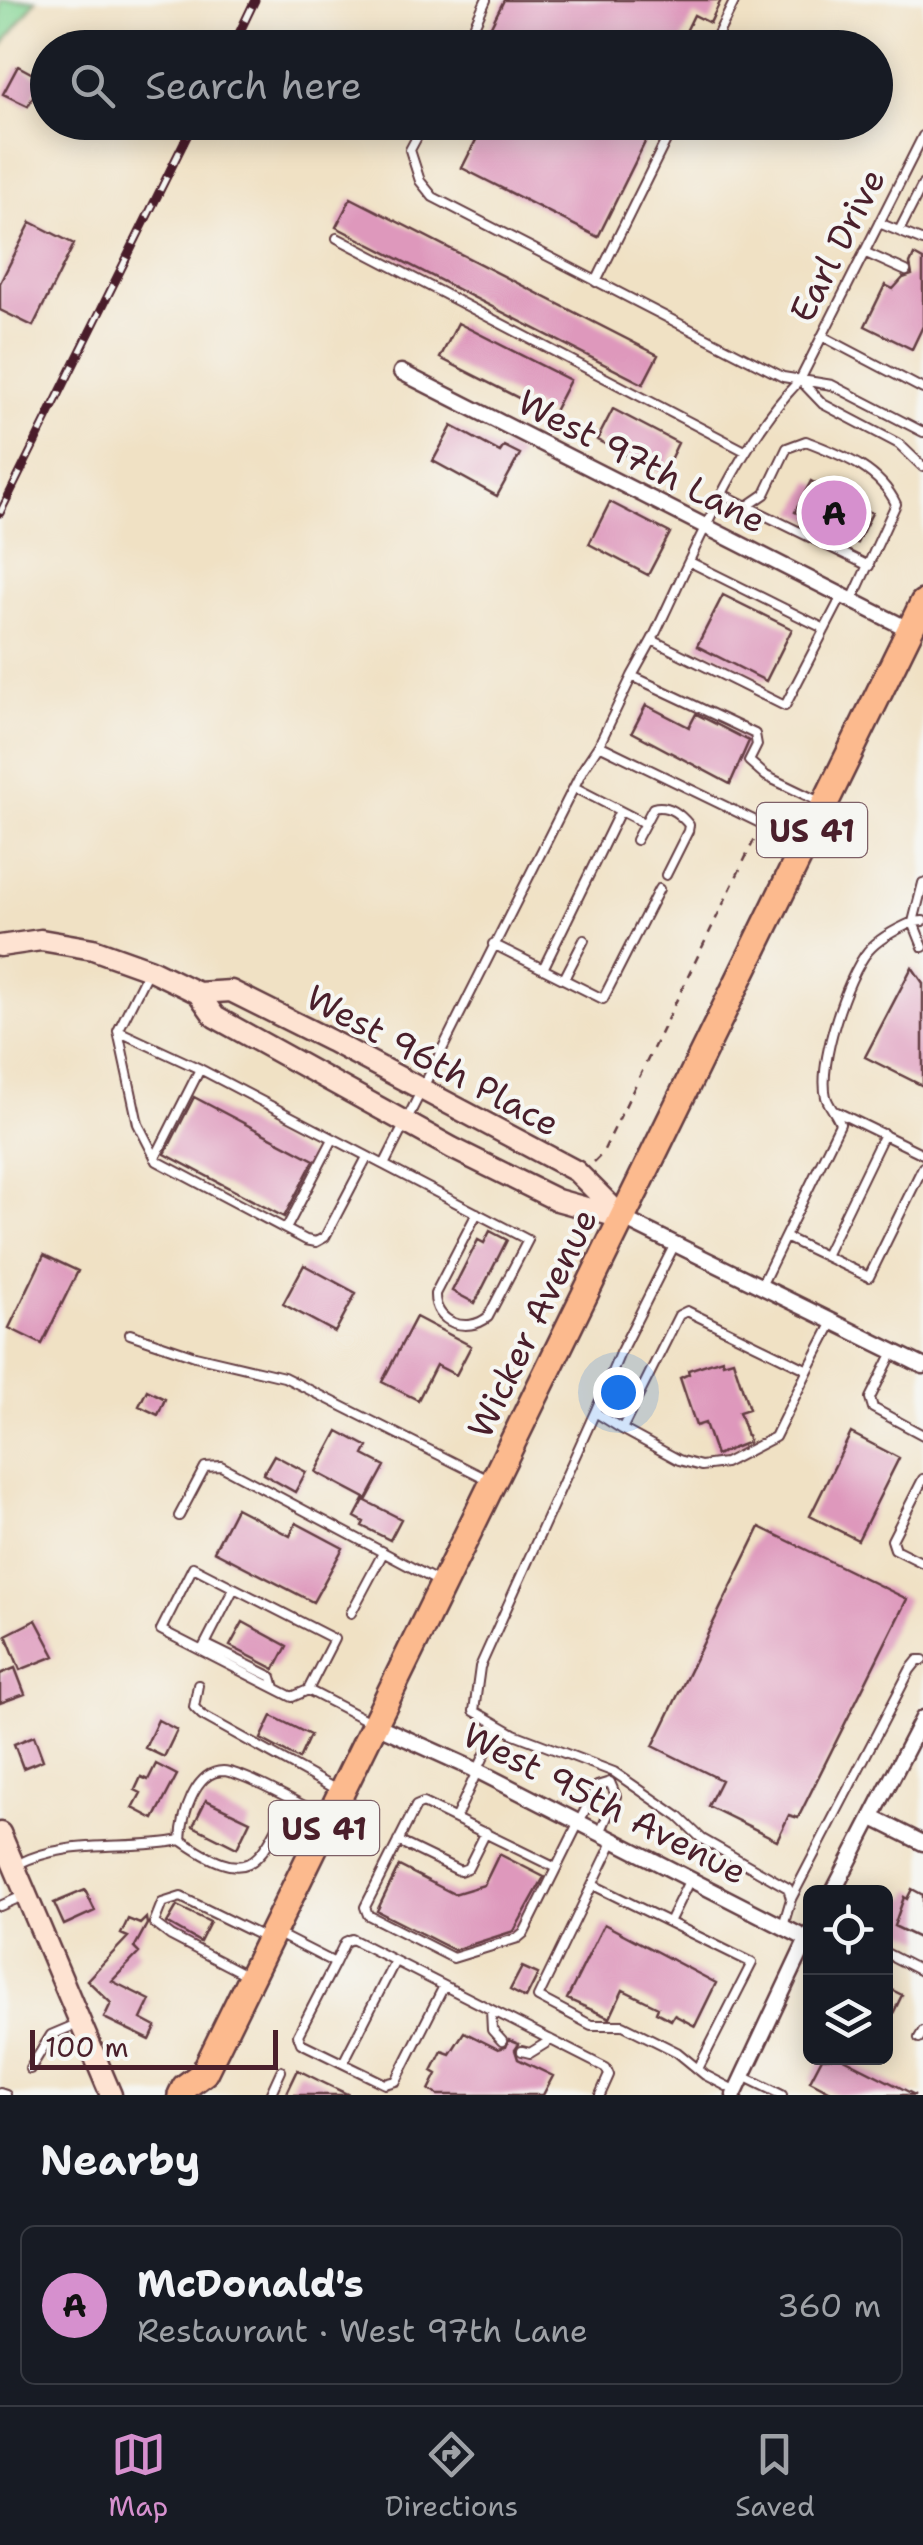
<!DOCTYPE html>
<html lang="en">
<head>
<meta charset="utf-8">
<style>
  :root { --surface:#171b24; --page:#242831; --text:#f1f3f6; --muted:#9ea1a6; --line:#363941; --accent:#d690ce }
  body { margin:0; font-family:"Shantell Sans",sans-serif; background:var(--page); color:var(--text) }
  .controls { position:absolute; right:30px; bottom:30px; display:grid; overflow:hidden; border-radius:15px; box-shadow:0 5px 25px #0003 }
  .controls button { width:90px; height:90px; display:grid; place-items:center; padding:0; border:0; border-bottom:2px solid var(--line); background:var(--surface); color:var(--text); font:50px sans-serif }
  .scale { position:absolute; left:30px; bottom:25px; width:248px; box-sizing:border-box; padding-left:10px; border:5px solid #4a1f2b; border-top:0; font-size:28px; line-height:35px; white-space:nowrap; color:#4a1f2b; -webkit-text-stroke:8px #f6f6f2; paint-order:stroke }
  .you { position:absolute; left:618px; top:1392px; width:35px; height:35px; margin:-25px; border:8px solid #fff; border-radius:50%; background:#1a73e8; box-shadow:0 0 0 15px #1a73e833 }
  .badge { display:grid; place-items:center; width:65px; height:65px; border-radius:50%; background:var(--accent); color:#111; font-size:32px; font-weight:700 }
  .pin { position:absolute; translate:-50% -50%; border:5px solid #fff; box-shadow:0 2px 10px #0006 }
  .list { margin:0; padding:0; list-style:none }
  h2 { display:flex; justify-content:space-between; align-items:center; height:130px; margin:0; padding:0 40px; font-size:42px }
  h2 small { font-size:32px; font-weight:400; color:var(--muted) }
  .list li { display:grid; grid-template-columns:65px 1fr auto; gap:30px; align-items:center; box-sizing:border-box; height:160px; margin:0 20px 20px; padding:0 20px; border:2px solid var(--line); border-radius:15px }
  .list b { display:block; font-size:38px; white-space:nowrap }
  .list p { margin:0; font-size:32px; white-space:nowrap; color:var(--muted) }
  .list em { font-size:32px; font-style:normal; color:var(--muted) }
  .icon { flex:none; width:55px; height:55px; fill:none; stroke:currentColor; stroke-width:2; stroke-linecap:round; stroke-linejoin:round }
  .map { position:relative; flex:none; width:923px; height:2095px; overflow:hidden }
  .search { position:absolute; background:var(--surface); box-shadow:0 5px 25px #0003; left:30px; right:30px; top:30px; height:110px; display:flex; align-items:center; gap:25px; box-sizing:border-box; padding:0 35px; border-radius:55px; color:var(--muted); font-size:38px }
  .sheet { height:310px; background:var(--surface) }
  nav { display:flex; justify-content:space-around; align-items:center; box-sizing:border-box; height:140px; border-top:2px solid var(--line); background:var(--surface); font-size:28px; color:var(--muted) }
  nav a { display:grid; justify-items:center; gap:5px }
  nav .on { color:var(--accent) }
  .map>svg:first-child { display:block }
  .green { fill:#87d696; stroke:#687a60; stroke-width:2.5 }
  .building { fill:#de98bc }
  .lines { fill:none; stroke-linecap:round; stroke-linejoin:round }
  .lane-casing { stroke:#633c42; stroke-width:12 }
  .street-casing { stroke:#633c42; stroke-width:19 }
  .secondary-casing { stroke:#633c42; stroke-width:25 }
  .highway-casing { stroke:#633c42; stroke-width:30 }
  .path { stroke:#633c42; stroke-width:2.5; stroke-dasharray:8 8; stroke-linecap:butt }
  .lane { stroke:#fff; stroke-width:8 }
  .street { stroke:#fff; stroke-width:14 }
  .secondary { stroke:#fee3d2; stroke-width:20 }
  .highway { stroke:#fcba8e; stroke-width:25 }
  .rail-casing { stroke:#4a1f2b; stroke-width:9 }
  .rail { stroke:#f6f6f2; stroke-width:5; stroke-dasharray:15; stroke-linecap:butt }
  .labels { text-anchor:middle; dominant-baseline:central; stroke-width:8; stroke-linejoin:round; paint-order:stroke }
  .shield { fill:#f6f6f2; stroke:#7e6067; stroke-width:2.5 }
  .shield-label { font-size:32px; font-weight:bold; fill:#4a1f2b }
  .street-label { font-size:35px; fill:#4a1f2b; stroke:#f6f6f2 }
</style>
</head>
<body>
<div class="map">
<svg width="923" height="2095" viewBox="0 0 923 2095">
  <rect width="100%" height="100%" fill="#f6f6f2"/>
  <filter id="ink" filterUnits="userSpaceOnUse"><feTurbulence type="fractalNoise" baseFrequency=".01" numOctaves="2"/><feDisplacementMap in="SourceGraphic" scale="20" xChannelSelector="R" yChannelSelector="G"/><feConvolveMatrix kernelMatrix="1 2 1 2 8 2 1 2 1" color-interpolation-filters="sRGB"/></filter>
  <filter id="wash" filterUnits="userSpaceOnUse"><feTurbulence type="fractalNoise" baseFrequency=".0048" numOctaves="4" result="noise"/><feDisplacementMap in="SourceGraphic" scale="40" xChannelSelector="R" yChannelSelector="G"/><feGaussianBlur stdDeviation="2.25" result="paint"/><feColorMatrix in="noise" values="0 0 0 0 0 0 0 0 0 0 0 0 0 0 0 0 0 1.4 0 .05"/><feComposite in="paint" operator="in"/></filter>
  <g filter="url(#wash)">
    <rect width="100%" height="100%" fill="#f0e1c4"/>
    <!-- green -->
    <path class="green" d="M 0,0 L 36,0 L 0,49 Z"/>
    <g id="blocks">
      <!-- building -->
      <path class="building" d="M 504,0 L 721,0 L 710,23 L 694,15 L 678,48 L 480,48 Z
        M 18,66 L 42,79 L 28,106 L 3,94 Z
        M 485,122 L 655,122 L 598,237 L 462,168 Z
        M 351,198 L 658,355 L 643,384 L 336,227 Z
        M 31,222 L 74,244 L 33,326 L 0,310 L 0,283 Z
        M 914,255 L 923,260 L 923,326 L 912,349 L 865,326 L 885,285 L 893,289 L 903,278 L 912,275 L 910,264 Z
        M 458,323 L 570,380 L 552,415 L 440,358 Z
        M 613,409 L 678,443 L 663,474 L 597,440 Z
        M 452,426 L 500,452 L 504,446 L 520,454 L 497,496 L 433,461 Z
        M 811,481 L 872,513 L 857,543 L 795,512 Z
        M 610,502 L 670,533 L 648,575 L 589,544 Z
        M 723,595 L 792,629 L 766,681 L 697,646 Z
        M 646,705 L 689,727 L 696,714 L 749,741 L 730,784 L 632,732 Z
        M 912,967 L 923,983 L 923,1086 L 865,1057 Z
        M 194,1097 L 314,1160 L 284,1217 L 165,1154 Z
        M 490,1231 L 507,1240 L 475,1303 L 452,1291 L 478,1240 L 484,1243 Z
        M 44,1255 L 78,1271 L 42,1344 L 9,1328 Z
        M 304,1265 L 356,1293 L 335,1332 L 283,1304 Z
        M 416,1317 L 471,1346 L 456,1375 L 436,1365 L 418,1400 L 382,1382 Z
        M 722,1359 L 723,1363 L 733,1360 L 749,1409 L 739,1412 L 749,1442 L 716,1455 L 705,1423 L 696,1426 L 680,1378 L 689,1374 L 688,1370 Z
        M 147,1390 L 165,1399 L 158,1415 L 139,1406 Z
        M 338,1431 L 368,1447 L 364,1455 L 385,1466 L 367,1499 L 316,1472 Z
        M 851,1433 L 899,1458 L 858,1540 L 810,1516 Z
        M 274,1455 L 306,1472 L 295,1492 L 263,1474 Z
        M 364,1500 L 401,1519 L 390,1540 L 362,1526 L 364,1522 L 355,1517 Z
        M 236,1508 L 290,1536 L 296,1523 L 343,1548 L 313,1602 L 214,1551 Z
        M 760,1527 L 907,1599 L 798,1818 L 789,1815 L 777,1840 L 708,1806 L 721,1780 L 653,1746 Z
        M 36,1620 L 55,1656 L 20,1670 L 6,1635 Z
        M 243,1622 L 287,1646 L 275,1669 L 230,1646 Z
        M 15,1668 L 25,1694 L 0,1703 L 0,1674 Z
        M 272,1716 L 310,1735 L 299,1759 L 261,1739 Z
        M 158,1720 L 177,1730 L 164,1757 L 145,1748 Z
        M 34,1736 L 43,1760 L 23,1768 L 14,1744 Z
        M 156,1764 L 177,1775 L 154,1819 L 133,1808 L 141,1793 L 135,1790 L 141,1777 L 148,1780 Z
        M 206,1800 L 250,1821 L 237,1848 L 193,1826 Z
        M 499,1854 L 544,1877 L 514,1931 L 454,1950 L 377,1911 L 399,1866 L 454,1894 L 484,1885 Z
        M 912,1889 L 923,1895 L 923,1940 L 894,1926 L 904,1897 L 907,1899 Z
        M 85,1890 L 95,1911 L 64,1925 L 54,1903 Z
        M 177,1906 L 210,1922 L 200,1942 L 167,1923 Z
        M 146,1918 L 147,1924 L 134,1948 L 139,1953 L 112,1981 L 150,2000 L 141,2019 L 156,2027 L 150,2040 L 104,2018 L 111,2003 L 87,1980 L 128,1937 L 121,1934 L 128,1919 L 140,1924 Z
        M 604,1924 L 716,1983 L 695,2026 L 674,2015 L 671,2020 L 656,2012 L 658,2007 L 623,1990 L 610,2018 L 567,1999 Z
        M 522,1967 L 538,1974 L 526,1998 L 510,1990 Z
        M 886,1987 L 902,1995 L 886,2028 Z
        M 464,2032 L 498,2049 L 506,2047 L 509,2040 L 519,2044 L 515,2050 L 518,2059 L 553,2076 L 543,2095 L 438,2095 L 429,2090 L 437,2074 L 432,2071 L 442,2051 L 450,2054 Z
        M 822,2058 L 842,2058 L 915,2095 L 837,2095 L 810,2081 Z
        M 298,2070 L 324,2083 L 349,2095 L 286,2095 Z"/>
    </g>
  </g>
  <g filter="url(#ink)">
    <use href="#blocks" fill-opacity="0" stroke="#633c42" stroke-width="2.5"/>
    <g class="lines">
      <!-- lane casing -->
      <g class="lane-casing">
        <path id="lane" d="M 464,48 L 486,0
          M 711,48 L 735,0
          M 425,122 L 410,150 L 420,181 L 433,197 L 783,377 L 832,385 L 923,432
          M 879,223 L 923,241
          M 900,229 L 923,184
          M 337,238 L 745,451
          M 864,252 L 906,271
          M 596,282 L 675,122
          M 822,336 L 923,389
          M 800,380 L 823,404 L 899,444 L 923,467
          M 724,495 L 869,566
          M 749,505 L 765,494 L 787,448 L 806,441 C 841,455 879,468 896,504 L 852,600
          M 690,562 L 825,629
          M 842,596 L 785,706 L 652,640 C 693,556 735,446 800,380 L 923,136
          M 632,676 L 652,640
          M 599,745 L 632,676 L 755,734 L 757,745 L 749,761 L 766,776 L 820,802
          M 574,787 L 644,823
          M 636,840 L 653,808 C 667,804 680,814 689,825 L 688,831 L 666,875
          M 923,921 L 913,922 L 923,947
          M 493,944 L 603,999 L 659,889
          M 543,969 L 620,811
          M 148,971 L 118,1031 L 200,1069 L 384,1165
          M 564,979 L 584,940
          M 118,1031 L 138,1124 L 157,1161 L 306,1240 L 316,1242 L 325,1237 L 367,1157
          M 837,1112 L 923,1154
          M 155,1158 L 200,1069
          M 477,1213 L 435,1294 C 434,1323 467,1334 488,1317 L 528,1240 L 384,1165 L 583,769 L 599,745 L 801,843
          M 286,1229 L 333,1139
          M 785,1237 L 869,1277 L 923,1167
          M 675,1244 L 620,1353 L 595,1412 L 622,1429 L 679,1315 L 687,1311 L 808,1370 L 833,1322
          M 825,1256 L 884,1134
          M 761,1286 L 840,1124 C 837,1114 829,1107 826,1097 C 818,1064 846,978 868,951 C 879,938 897,929 913,922 L 923,883
          M 130,1334 L 195,1356 L 284,1377 L 489,1480
          M 893,1352 L 870,1398 L 873,1408 L 923,1435
          M 595,1412 L 480,1667 L 474,1711 L 514,1734 L 614,1772 L 679,1817 L 702,1839 L 788,1888 L 791,1899 L 783,1926
          M 622,1429 L 679,1460 L 701,1466 L 725,1463 L 775,1437 L 808,1370
          M 923,1479 L 892,1540 L 895,1549 L 923,1563
          M 179,1516 L 205,1467 L 221,1466 L 439,1582
          M 234,1588 L 193,1567 L 161,1630 L 292,1697 L 308,1690
          M 351,1613 L 383,1553
          M 205,1644 L 272,1677 L 275,1688
          M 202,1650 L 234,1588 L 334,1639 L 308,1690 L 370,1722
          M 198,1685 L 194,1707 L 202,1715 L 337,1790
          M 456,1817 L 498,1726
          M 181,1840 C 182,1818 194,1771 223,1771 C 244,1772 303,1806 324,1816
          M 614,1840 L 538,1997 L 591,2025 L 623,2025 L 677,2052 L 705,2075 L 736,2091
          M 398,1841 L 460,1871 L 468,1868 L 486,1832
          M 18,1864 C 69,1838 127,1851 181,1840 C 250,1888 258,1866 291,1800
          M 556,1868 L 423,1803 L 416,1806 L 365,1907 L 368,1915 L 453,1958 L 518,1938 L 524,1933 L 597,1786 L 610,1782 L 616,1796 L 600,1833
          M 593,1885 L 752,1963 L 698,2069
          M 791,1899 L 910,1670 L 918,1660 L 923,1660
          M 0,1906 L 23,1896
          M 669,1922 L 690,1879
          M 276,1933 L 335,1963 L 345,1942 L 352,1939 L 606,2068 L 609,2075 L 600,2095
          M 886,1953 L 923,1972
          M 335,1963 L 298,2035 L 301,2043 L 385,2084 L 396,2081 L 444,1986
          M 246,1975 L 171,1936 L 154,1923 L 162,1903 L 181,1897 L 265,1938
          M 491,2010 L 492,2030 L 502,2041
          M 919,2038 L 923,2031
          M 522,2051 L 530,2053 L 551,2040
          M 343,2063 L 395,1961
          M 30,2069 L 51,2035 L 77,2024
          M 743,2076 L 782,2095
          M 0,2093 L 6,2095
          M 270,2095 L 281,2071"/>
      </g>
      <!-- street casing -->
      <g class="street-casing">
        <path id="street" d="M 401,372 L 910,630
          M 622,1218 L 923,1366
          M 374,1724 L 478,1771 L 807,1939
          M 873,1818 L 923,1843
          M 833,1892 L 923,1718
          M 734,2095 L 810,1933"/>
      </g>
      <!-- secondary casing -->
      <g class="secondary-casing">
        <path id="secondary" d="M 0,946 L 41,940 L 93,949 L 149,969 L 198,993 L 215,1017 L 452,1148 L 557,1200 L 622,1218
          M 198,993 L 231,991 L 331,1041 L 576,1171 L 621,1216
          M 0,1833 L 111,2095"/>
      </g>
      <!-- highway casing -->
      <g class="highway-casing">
        <path id="highway" d="M 181,2095 L 185,2087 L 204,2073 L 923,603"/>
      </g>
      <!-- path -->
      <path class="path" d="M 594,1162 L 602,1154 L 757,834"/>
      <!-- lane -->
      <use href="#lane" class="lane"/>
      <!-- street -->
      <use href="#street" class="street"/>
      <!-- secondary -->
      <use href="#secondary" class="secondary"/>
      <!-- highway -->
      <use href="#highway" class="highway"/>
      <!-- rail casing -->
      <g class="rail-casing">
        <path id="rail" d="M 232,48 L 255,0
          M 0,513 L 194,122"/>
      </g>
      <!-- rail -->
      <use href="#rail" class="rail"/>
    </g>
  </g>
  <g class="labels">
    <!-- shield labels -->
    <g class="shield">
      <rect x="757" y="803" width="110" height="54" rx="8"/>
      <rect x="269" y="1801" width="110" height="54" rx="8"/>
    </g>
    <g class="shield-label">
      <text x="812" y="830">US 41</text>
      <text x="324" y="1828">US 41</text>
    </g>
    <!-- street labels -->
    <g class="street-label">
      <text transform="translate(837 245) rotate(-63)">Earl Drive</text>
      <text transform="translate(642 461) rotate(27)">West 97th Lane</text>
      <text transform="translate(433 1060) rotate(28)">West 96th Place</text>
      <text transform="translate(532 1323) rotate(-64)">Wicker Avenue</text>
      <text transform="translate(605 1803) rotate(27)">West 95th Avenue</text>
    </g>
  </g>
</svg>
<div class="controls">
<button><svg class="icon" aria-label="locate" viewBox="0 0 24 24"><circle cx="12" cy="12" r="6"/><path d="M12 2v4M12 18v4M2 12h4M18 12h4"/></svg></button>
<button><svg class="icon" aria-label="layers" viewBox="0 0 24 24"><path d="M12 4l9 5-9 5-9-5zM3 14l9 5 9-5"/></svg></button>
</div>
<div class="scale">100 m</div>
<div class="you"></div>
<div class="pin badge" style="left:834px;top:513px">A</div>
<div class="search"><svg class="icon" aria-label="search" viewBox="0 0 24 24"><circle cx="10" cy="10" r="6"/><path d="M15 15l6 6"/></svg>Search here</div>
</div>
<section class="sheet">
<h2>Nearby<small></small></h2>
<ul class="list">
<li><span class="badge">A</span><div><b>McDonald's</b><p>Restaurant · West 97th Lane</p></div><em>360 m</em></li>
</ul>
</section>
<nav>
<a class="on"><svg class="icon" aria-label="map" viewBox="0 0 24 24"><path d="M3 6l6-2 6 2 6-2v14l-6 2-6-2-6 2zM9 4v14M15 6v14"/></svg>Map</a>
<a><svg class="icon" aria-label="directions" viewBox="0 0 24 24"><path d="M12 3l9 9-9 9-9-9zM9 14v-3h6M13 9l2 2-2 2"/></svg>Directions</a>
<a><svg class="icon" aria-label="saved" viewBox="0 0 24 24"><path d="M7 4h10v16l-5-4-5 4z"/></svg>Saved</a>
</nav>
</body>
</html>
